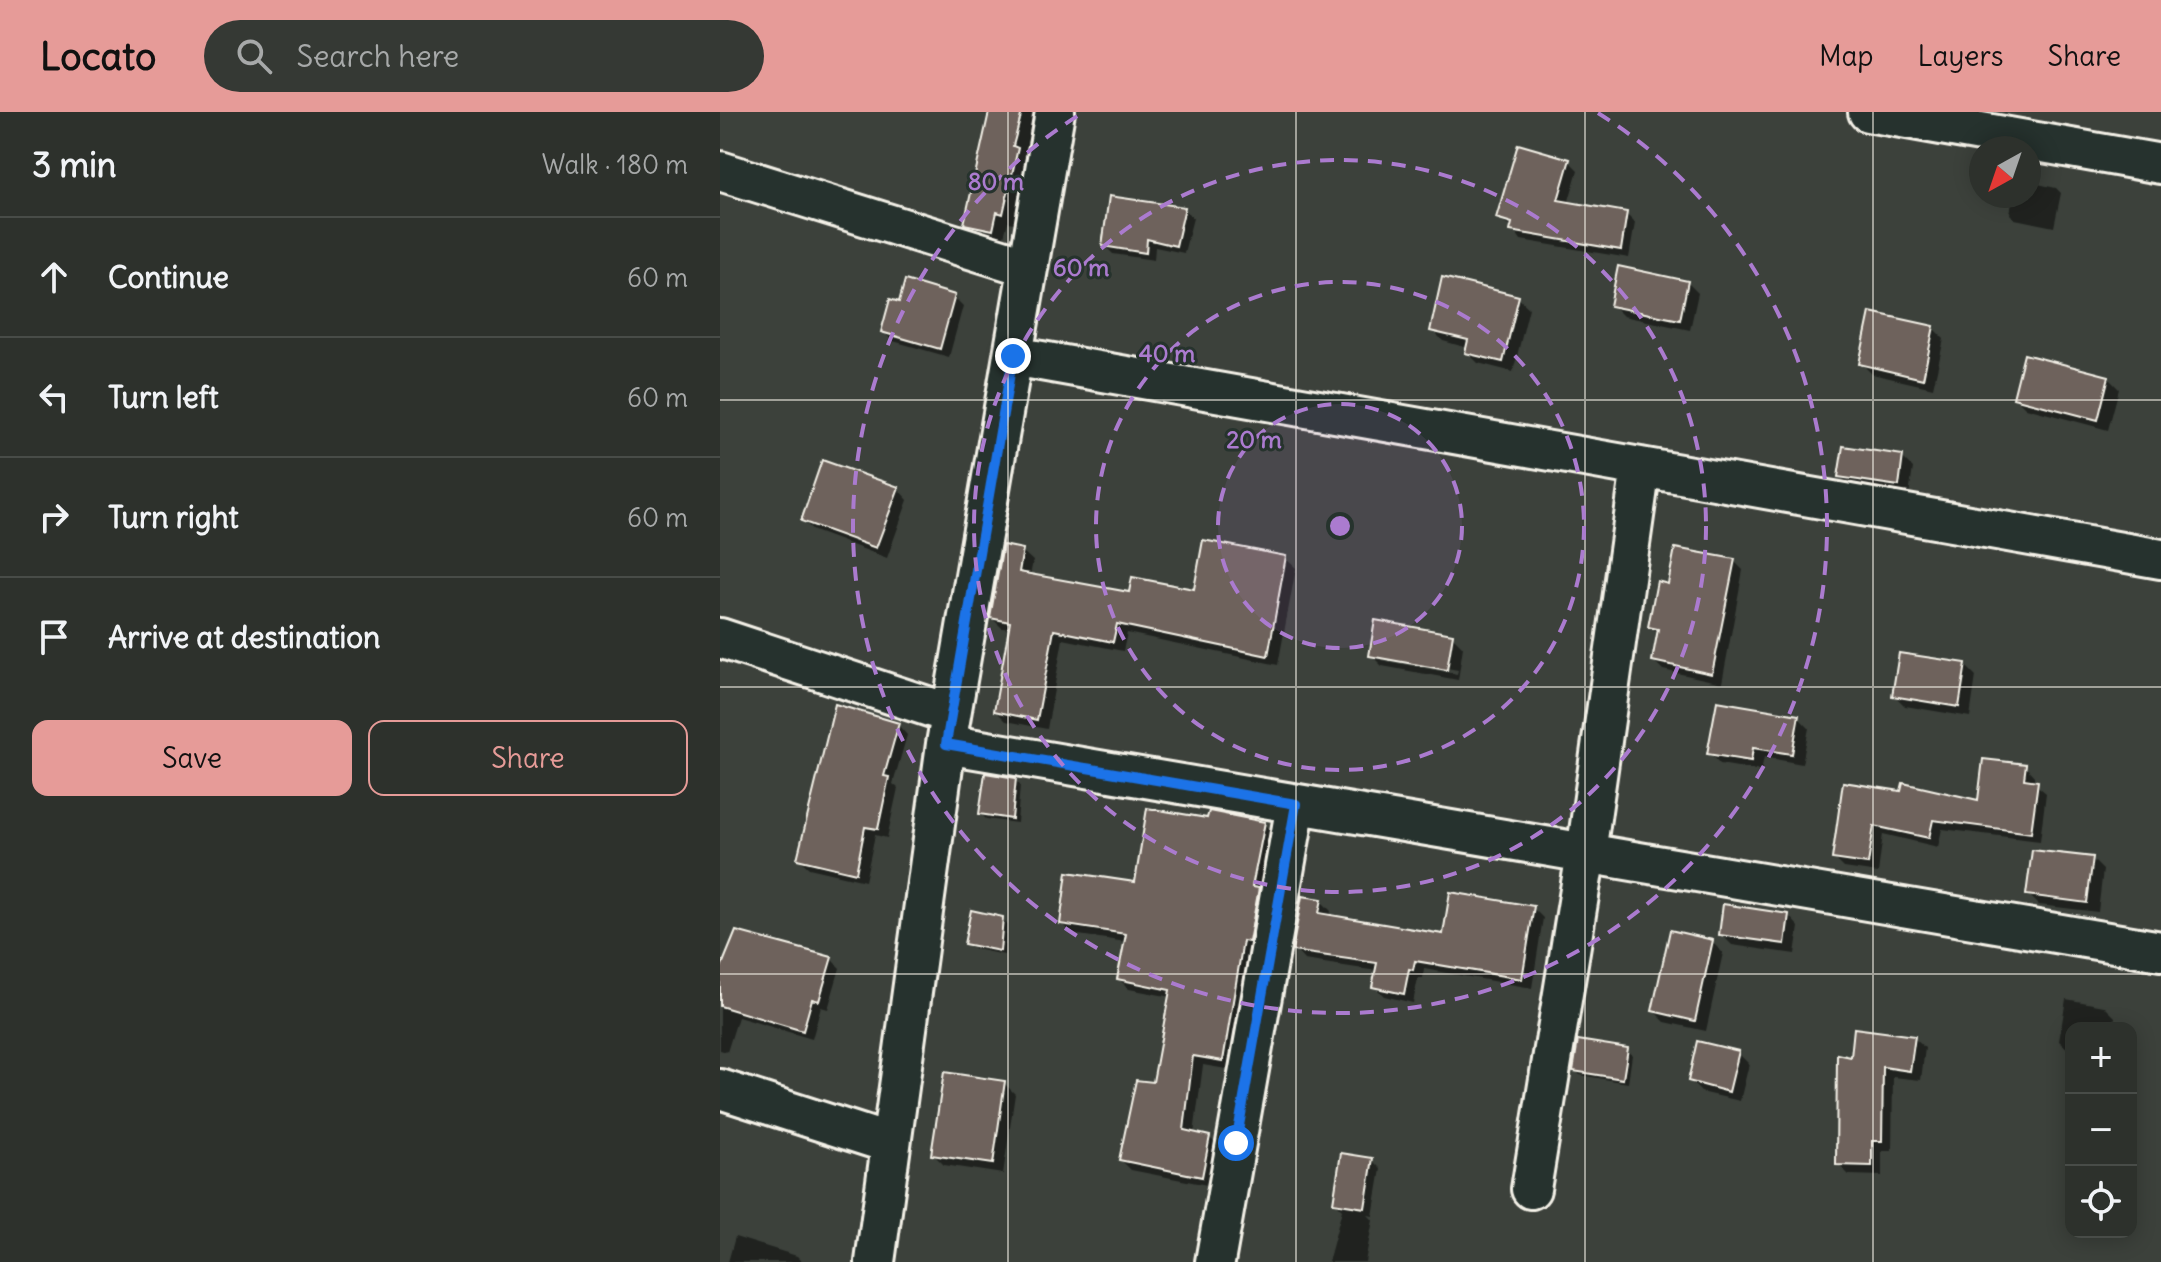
<!DOCTYPE html>
<html lang="en">
<head>
<meta charset="utf-8">
<style>
  :root { --surface:#2d312c; --page:#353934; --text:#f1f3f6; --muted:#a7a9a9; --line:#484c48; --accent:#e69b98 }
  body { margin:0; font-family:Delius,sans-serif; background:var(--page); color:var(--text) }
  .controls { position:absolute; right:24px; bottom:24px; display:grid; overflow:hidden; border-radius:16px; box-shadow:0 4px 20px #0003 }
  .controls button { width:72px; height:72px; display:grid; place-items:center; padding:0; border:0; border-bottom:2px solid var(--line); background:var(--surface); color:var(--text); font:40px sans-serif }
  .compass { position:absolute; left:1249px; top:24px; width:72px; height:72px; border-radius:50%; background:var(--surface); box-shadow:0 4px 20px #0003; rotate:220deg }
  .stop { position:absolute; width:24px; height:24px; margin:-18px; border:6px solid #1a73e8; border-radius:50%; background:#fff }
  .stop.end { background:#1a73e8; border-color:#fff; box-shadow:0 2px 8px #0008 }
  .list { margin:0; padding:0; list-style:none }
  h2 { display:flex; justify-content:space-between; align-items:center; height:104px; margin:0; padding:0 32px; font-size:34px }
  h2 small { font-size:26px; font-weight:400; color:var(--muted) }
  .list li { display:grid; grid-template-columns:52px 1fr auto; gap:24px; align-items:center; box-sizing:border-box; height:120px; padding:0 32px; border-top:2px solid var(--line) }
  .list b { display:block; font-size:30px; white-space:nowrap }
  .list em { font-size:26px; font-style:normal; color:var(--muted) }
  .actions { display:flex; gap:16px; padding:24px 32px }
  .actions a { flex:1; padding:18px 0; border:2px solid var(--accent); border-radius:16px; text-align:center; font-size:28px; color:var(--accent) }
  .actions .main { background:var(--accent); color:#111 }
  .icon { flex:none; width:44px; height:44px; fill:none; stroke:currentColor; stroke-width:2; stroke-linecap:round; stroke-linejoin:round }
  .map { position:relative; flex:none; width:1441px; height:1150px; overflow:hidden }
  header { display:flex; align-items:center; gap:48px; box-sizing:border-box; height:112px; padding:0 40px; background:var(--accent); color:#111 }
  header strong { font-size:38px }
  nav { display:flex; gap:44px; margin-inline-start:auto; font-size:28px }
  .search { width:560px; height:72px; background:var(--page); display:flex; align-items:center; gap:20px; box-sizing:border-box; padding:0 28px; border-radius:44px; color:var(--muted); font-size:30px }
  main { display:flex }
  aside { flex:1; background:var(--surface) }
  .map>svg:first-child { display:block }
  .shadow { fill:#0007; fill-rule:evenodd }
  .building { fill:#6e625b; stroke:#f4f1e8; stroke-width:2 }
  .lines { fill:none; stroke-linecap:round; stroke-linejoin:round }
  .minor-casing { stroke:#f4f1e8; stroke-width:44 }
  .minor { stroke:#26332d; stroke-width:38 }
  .route { stroke:#1a73e8; stroke-width:10 }
  .grid { fill:none; stroke:#f4f1e8; stroke-width:2; stroke-opacity:0.55 }
  .ring { fill:none; stroke:#ab7bcf; stroke-width:4; stroke-dasharray:14 10 }
  .centre { fill:#ab7bcf; stroke:#26332d; stroke-width:4 }
  .ring-label { font-size:24px; text-anchor:middle; font-weight:bold; fill:#ab7bcf; stroke:#26332d; stroke-width:6; stroke-linejoin:round; paint-order:stroke }
</style>
</head>
<body>
<header>
<strong>Locato</strong>
<div class="search"><svg class="icon" aria-label="search" viewBox="0 0 24 24"><circle cx="10" cy="10" r="6"/><path d="M15 15l6 6"/></svg>Search here</div>
<nav><a>Map</a><a>Layers</a><a>Share</a></nav>
</header>
<main>
<aside>
<h2>3 min<small>Walk · 180 m</small></h2>
<ul class="list">
<li><svg class="icon" aria-label="ahead" viewBox="0 0 24 24"><path d="M12 20V5M6 11l6-6 6 6"/></svg><div><b>Continue</b></div><em>60 m</em></li>
<li><svg class="icon" aria-label="left" viewBox="0 0 24 24"><path d="M17 20v-9H6M10 6l-5 5 5 5"/></svg><div><b>Turn left</b></div><em>60 m</em></li>
<li><svg class="icon" aria-label="right" viewBox="0 0 24 24"><path d="M7 20v-9h11M14 6l5 5-5 5"/></svg><div><b>Turn right</b></div><em>60 m</em></li>
<li><svg class="icon" aria-label="arrive" viewBox="0 0 24 24"><path d="M6 21V4h12l-3 4 3 4H6"/></svg><div><b>Arrive at destination</b></div></li>
</ul>
<div class="actions"><a class="main">Save</a><a>Share</a></div>
</aside>
<div class="map">
<svg width="1441" height="1150" viewBox="0 0 1441 1150">
  <rect width="100%" height="100%" fill="#3c413b"/>
  <filter id="ink" filterUnits="userSpaceOnUse"><feTurbulence type="fractalNoise" baseFrequency=".0125" numOctaves="2"/><feDisplacementMap in="SourceGraphic" scale="16" xChannelSelector="R" yChannelSelector="G"/><feConvolveMatrix kernelMatrix="1 2 1 2 8 2 1 2 1" color-interpolation-filters="sRGB"/></filter>
  <g filter="url(#ink)">
    <!-- shadow -->
    <path class="shadow" d="M 272,0 L 314,0 L 304,44 L 308,48 L 294,111 L 288,110 L 283,128 L 257,122 L 247,111 Z
      M 849,49 L 858,58 L 848,92 L 906,102 L 915,111 L 909,146 L 801,128 L 793,116 L 778,106 Z
      M 1309,70 L 1336,76 L 1341,81 L 1334,115 L 1295,107 L 1290,102 L 1293,84 L 1309,84 Z
      M 464,97 L 473,106 L 464,141 L 435,135 L 434,148 L 393,142 L 384,133 Z
      M 967,170 L 978,181 L 970,218 L 903,204 L 892,193 Z
      M 234,185 L 243,194 L 229,245 L 173,229 L 163,220 L 181,193 Z
      M 798,186 L 809,196 L 793,260 L 758,251 L 747,240 L 748,236 L 723,229 L 712,218 Z
      M 1213,216 L 1224,227 L 1213,276 L 1152,262 L 1141,251 Z
      M 1388,266 L 1399,277 L 1388,318 L 1306,296 L 1295,285 Z
      M 1182,345 L 1193,356 L 1189,384 L 1131,375 L 1120,364 Z
      M 178,377 L 188,388 L 167,446 L 94,419 L 83,409 Z
      M 302,439 L 313,449 L 310,464 L 411,482 L 476,479 L 565,446 L 576,456 L 558,553 L 407,521 L 403,539 L 343,527 L 327,617 L 286,609 L 276,599 L 291,517 L 282,516 L 272,506 Z
      M 1014,449 L 1023,458 L 1002,571 L 943,558 L 934,549 L 939,523 L 930,514 L 950,474 Z
      M 732,524 L 743,535 L 738,568 L 662,554 L 651,543 ZM 661,544 L 738,558 L 737,562 L 661,548 Z
      M 1245,553 L 1256,564 L 1250,605 L 1185,594 L 1174,583 Z
      M 1078,605 L 1089,616 L 1082,652 L 1044,645 L 1041,659 L 1000,652 L 990,641 Z
      M 178,613 L 187,623 L 173,672 L 178,676 L 167,726 L 155,723 L 145,769 L 89,756 L 79,747 Z
      M 1305,654 L 1314,664 L 1314,671 L 1326,681 L 1320,729 L 1222,717 L 1218,735 L 1163,722 L 1158,761 L 1124,756 L 1114,746 L 1125,672 L 1259,691 Z
      M 295,668 L 300,673 L 297,711 L 266,707 L 261,702 Z
      M 489,708 L 544,712 L 554,722 L 512,958 L 483,953 L 474,1022 L 489,1025 L 499,1035 L 492,1074 L 411,1058 L 401,1048 L 434,973 L 451,885 L 409,877 L 399,867 L 406,830 L 352,822 L 342,812 L 416,772 Z
      M 1372,747 L 1383,758 L 1378,800 L 1319,793 L 1308,782 Z
      M 601,789 L 611,799 L 610,804 L 725,824 L 813,796 L 823,806 L 812,876 L 704,857 L 703,866 L 698,866 L 693,891 L 664,884 L 654,874 L 657,859 L 584,848 L 575,838 Z
      M 1069,804 L 1079,815 L 1075,842 L 1012,833 L 1001,822 Z
      M 282,807 L 287,812 L 284,843 L 251,836 L 246,831 Z
      M 992,830 L 1003,841 L 986,919 L 945,910 L 934,899 Z
      M 111,847 L 120,856 L 108,897 L 101,895 L 92,927 L 18,905 L 7,940 L 0,938 L 0,853 Z
      M 1346,887 L 1384,894 L 1395,905 L 1393,916 L 1351,916 L 1350,939 L 1339,929 Z
      M 1194,926 L 1205,936 L 1201,968 L 1173,965 L 1172,1039 L 1162,1039 L 1162,1064 L 1129,1063 L 1118,1052 L 1133,947 Z
      M 907,938 L 912,943 L 908,971 L 860,963 L 855,958 Z
      M 1018,941 L 1029,952 L 1020,989 L 981,980 L 970,969 Z
      M 284,971 L 295,982 L 283,1062 L 224,1053 L 213,1042 Z
      M 652,1048 L 661,1057 L 653,1104 L 648,1103 L 653,1108 L 645,1150 L 608,1150 L 622,1098 L 615,1091 Z
      M 15,1125 L 77,1144 L 83,1150 L 8,1150 Z"/>
    <!-- building -->
    <path class="building" d="M 269,0 L 302,0 L 293,34 L 298,36 L 283,102 L 277,100 L 273,118 L 244,112 Z
      M 798,32 L 850,47 L 838,88 L 907,100 L 901,138 L 790,119 L 792,111 L 776,106 Z
      M 389,84 L 465,95 L 456,134 L 427,127 L 426,141 L 382,134 Z
      M 898,154 L 968,169 L 960,208 L 890,194 Z
      M 722,165 L 799,184 L 783,250 L 745,241 L 748,228 L 710,219 Z
      M 185,168 L 235,183 L 220,237 L 161,220 L 170,187 L 179,190 Z
      M 1150,200 L 1214,214 L 1203,267 L 1139,252 Z
      M 1304,242 L 1389,264 L 1378,308 L 1293,286 Z
      M 1123,334 L 1183,343 L 1179,374 L 1118,365 Z
      M 102,348 L 179,375 L 156,436 L 81,409 Z
      M 483,428 L 566,444 L 548,544 L 397,512 L 393,530 L 334,518 L 317,608 L 274,599 L 290,510 L 270,506 L 283,433 L 303,437 L 299,460 L 409,480 L 412,465 L 474,477 Z
      M 955,436 L 1015,447 L 992,562 L 932,549 L 938,517 L 928,515 L 937,469 L 948,472 Z
      M 655,508 L 733,522 L 727,558 L 649,544 Z
      M 1179,541 L 1246,551 L 1239,595 L 1172,584 Z
      M 997,589 L 1079,603 L 1072,642 L 1033,636 L 1031,649 L 987,642 Z
      M 115,592 L 179,611 L 164,664 L 169,665 L 158,717 L 145,715 L 136,761 L 77,747 Z
      M 1263,647 L 1306,652 L 1304,667 L 1318,669 L 1311,721 L 1213,708 L 1209,726 L 1154,714 L 1148,752 L 1112,747 L 1123,670 L 1181,679 L 1183,671 L 1258,688 Z
      M 265,661 L 296,666 L 292,707 L 259,702 Z
      M 427,696 L 487,706 L 489,699 L 545,710 L 532,775 L 539,776 L 529,830 L 523,829 L 503,949 L 473,944 L 464,1018 L 490,1024 L 482,1065 L 399,1048 L 416,968 L 433,970 L 450,878 L 397,867 L 406,822 L 340,812 L 347,760 L 415,770 Z
      M 1312,738 L 1373,745 L 1367,791 L 1306,783 Z
      M 730,780 L 814,794 L 802,867 L 695,849 L 693,858 L 689,857 L 684,882 L 652,875 L 657,851 L 572,839 L 582,784 L 602,787 L 599,801 L 723,822 Z
      M 1003,792 L 1069,802 L 1065,832 L 999,823 Z
      M 251,798 L 283,805 L 280,839 L 244,832 Z
      M 950,818 L 993,828 L 975,909 L 932,899 Z
      M 16,819 L 112,845 L 99,889 L 92,887 L 83,919 L 0,894 L 0,858 Z
      M 1134,916 L 1195,924 L 1190,959 L 1163,955 L 1162,1029 L 1152,1029 L 1152,1054 L 1116,1053 L 1117,942 L 1131,945 Z
      M 858,928 L 908,936 L 903,967 L 853,959 Z
      M 977,929 L 1019,939 L 1009,980 L 968,969 Z
      M 224,960 L 285,969 L 273,1052 L 211,1043 Z
      M 621,1041 L 653,1046 L 645,1096 L 613,1091 Z"/>
    <g class="lines">
      <!-- minor casing -->
      <g class="minor-casing">
        <path id="minor" d="M 1148,0 L 1441,52
          M 0,59 L 308,155
          M 293,244 L 1441,447
          M 0,526 L 231,602
          M 226,632 L 1441,839
          M 0,977 L 171,1032
          M 811,1077 L 866,741 L 921,355
          M 155,1150 L 226,632 L 335,0
          M 495,1150 L 576,692"/>
      </g>
      <!-- minor -->
      <use href="#minor" class="minor"/>
    </g>
  </g>
  <g class="lines" filter="url(#ink)">
    <!-- route -->
    <path class="route" d="M 293,244 L 226,632 L 576,692 L 516,1031"/>
  </g>
  <!-- grid -->
  <path class="grid" d="M 288,0 L 288,1150M 576,0 L 576,1150M 865,0 L 865,1150M 1153,0 L 1153,1150M 0,288 L 1441,288M 0,575 L 1441,575M 0,862 L 1441,862"/>
  <!-- distance rings -->
  <circle cx="620" cy="414" r="122" fill="#ab7bcf" fill-opacity=".12"/>
  <g class="ring">
    <circle cx="620" cy="414" r="122"/>
    <circle cx="620" cy="414" r="244"/>
    <circle cx="620" cy="414" r="366"/>
    <path d="M878 1A487 487 0 1 1 362 1"/>
  </g>
  <circle cx="620" cy="414" r="12" class="centre"/>
  <g class="ring-label">
    <text x="276" y="78">80 m</text>
    <text x="361" y="164">60 m</text>
    <text x="447" y="250">40 m</text>
    <text x="534" y="336">20 m</text>
  </g>
</svg>
<div class="controls">
<button>+</button>
<button>−</button>
<button><svg class="icon" aria-label="locate" viewBox="0 0 24 24"><circle cx="12" cy="12" r="6"/><path d="M12 2v4M12 18v4M2 12h4M18 12h4"/></svg></button>
</div>
<svg class="compass" viewBox="-18 -18 36 36"><path d="M0-13l5 13h-10z" fill="#e53935"/><path d="M0 13l5-13h-10z" fill="#a7a9a9"/></svg>
<div class="stop" style="left:516px;top:1031px"></div>
<div class="stop end" style="left:293px;top:244px"></div>
</div>
</main>
</body>
</html>
